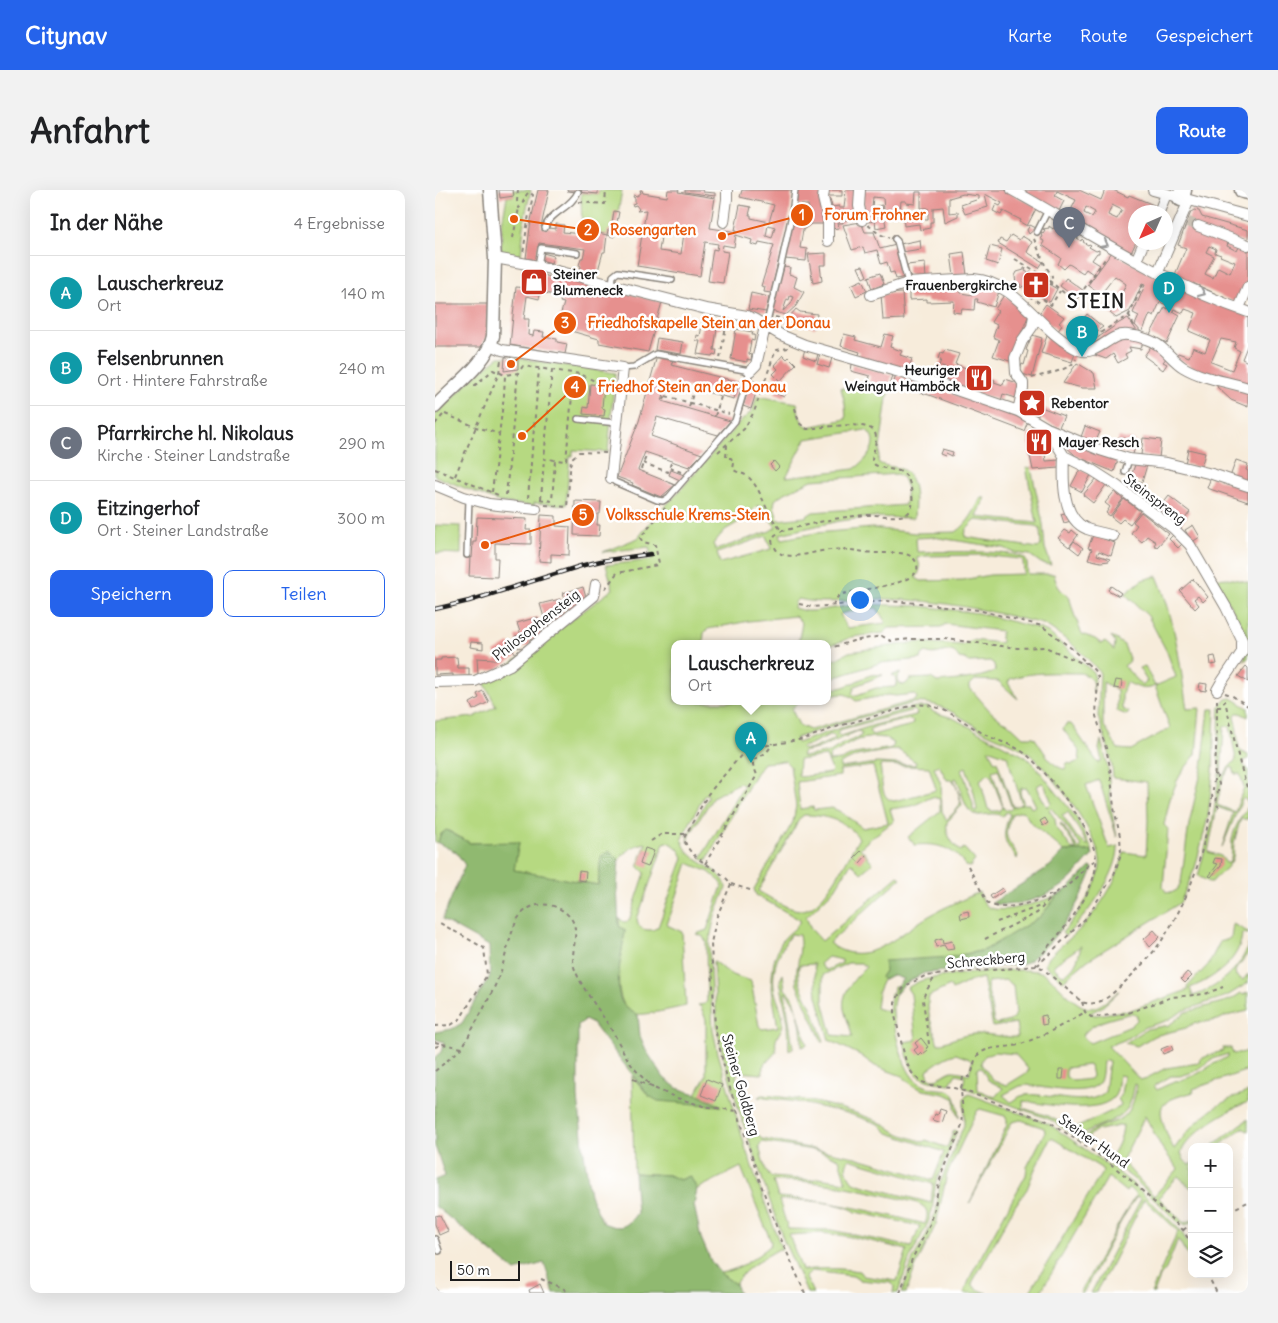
<!DOCTYPE html>
<html lang="de">
<head>
<meta charset="utf-8">
<style>
  :root { --surface:#fff; --page:#f2f2f2; --text:#202124; --muted:#757577; --line:#e0e0e0; --accent:#2563eb }
  body { margin:0; font-family:Delius,sans-serif; background:var(--page); color:var(--text) }
  .controls { position:absolute; right:15px; bottom:15px; display:grid; overflow:hidden; border-radius:10px; box-shadow:0 5px 20px #0002 }
  .controls button { width:45px; height:45px; display:grid; place-items:center; padding:0; border:0; border-bottom:1px solid var(--line); background:var(--surface); color:var(--text); font:25px sans-serif }
  .compass { position:absolute; left:693px; top:15px; width:45px; height:45px; border-radius:50%; background:var(--surface); box-shadow:0 5px 20px #0002; rotate:225deg }
  .scale { position:absolute; left:15px; bottom:12px; width:70px; box-sizing:border-box; padding-left:5px; border:2px solid #1c1c1c; border-top:0; font-size:14px; line-height:18px; white-space:nowrap; color:#1c1c1c; -webkit-text-stroke:4px #fff; paint-order:stroke }
  .you { position:absolute; left:424px; top:409px; width:18px; height:18px; margin:-12px; border:4px solid #fff; border-radius:50%; background:#1a73e8; box-shadow:0 0 0 8px #1a73e833 }
  .badge { display:grid; place-items:center; width:32px; height:32px; border-radius:50%; background:var(--accent); color:#fff; font-size:16px; font-weight:700 }
  .pin { position:absolute; translate:-50% -41px; filter:drop-shadow(0 1px 2px #0008) }
  .pin::after { content:''; position:absolute; top:26px; width:18px; height:15px; background:inherit; clip-path:polygon(0 0,100% 0,50% 100%) }
  .popup { position:absolute; left:236px; top:450px; width:160px; height:65px; box-sizing:border-box; display:grid; place-content:center; border-radius:10px; background:var(--surface); filter:drop-shadow(0 1px 4px #0005); font-size:16px; white-space:nowrap; color:var(--muted) }
  .popup b { font-size:19px; color:var(--text) }
  .popup::after { content:''; position:absolute; left:50%; top:100%; margin-left:-10px; border:10px solid transparent; border-top-color:var(--surface) }
  .list { margin:0; padding:0; list-style:none }
  h2 { display:flex; justify-content:space-between; align-items:center; height:65px; margin:0; padding:0 20px; font-size:21px }
  h2 small { font-size:16px; font-weight:400; color:var(--muted) }
  .list li { display:grid; grid-template-columns:32px 1fr auto; gap:15px; align-items:center; box-sizing:border-box; height:75px; padding:0 20px; border-top:1px solid var(--line) }
  .list b { display:block; font-size:19px; white-space:nowrap }
  .list p { margin:0; font-size:16px; white-space:nowrap; color:var(--muted) }
  .list em { font-size:16px; font-style:normal; color:var(--muted) }
  .actions { display:flex; gap:10px; padding:15px 20px }
  .actions a { flex:1; padding:11px 0; border:1px solid var(--accent); border-radius:10px; text-align:center; font-size:18px; color:var(--accent) }
  .actions .main { background:var(--accent); color:#fff }
  .icon { flex:none; width:28px; height:28px; fill:none; stroke:currentColor; stroke-width:2; stroke-linecap:round; stroke-linejoin:round }
  .map { position:relative; flex:none; width:813px; height:1103px; overflow:hidden; border-radius:10px }
  header { display:flex; align-items:center; gap:30px; box-sizing:border-box; height:70px; padding:0 25px; background:var(--accent); color:#fff }
  header strong { font-size:24px }
  nav { display:flex; gap:28px; margin-inline-start:auto; font-size:18px }
  .intro { display:flex; align-items:center; justify-content:space-between; box-sizing:border-box; height:120px; padding:0 30px }
  h1 { margin:0; font-size:35px }
  .button { padding:12px 22px; border-radius:10px; background:var(--accent); color:#fff; font-size:18px; font-weight:700 }
  main { display:flex; gap:30px; padding:0 30px }
  aside { flex:1; background:var(--surface); border-radius:10px; box-shadow:0 5px 20px #0002 }
  .map>svg:first-child { display:block }
  .green { fill:#b6d981; stroke:#697a4e; fill-rule:evenodd }
  .forest { fill:#90b96f; stroke:#566a46 }
  .building { fill:#e6908e; fill-rule:evenodd }
  .lines { fill:none; stroke-linecap:round; stroke-linejoin:round }
  .minor-tunnel { stroke:#cbc2b5; stroke-width:10; stroke-dasharray:10 5; stroke-linecap:butt }
  .service-casing { stroke:#8a847c; stroke-width:8 }
  .minor-casing { stroke:#8a847c; stroke-width:12 }
  .tertiary-casing { stroke:#8a847c; stroke-width:15 }
  .primary-casing { stroke:#8a847c; stroke-width:19 }
  .path { stroke:#8a847c; stroke-width:2; stroke-dasharray:4 4; stroke-linecap:butt }
  .service { stroke:#fff; stroke-width:5 }
  .minor { stroke:#fff; stroke-width:10 }
  .tertiary { stroke:#fff; stroke-width:12 }
  .primary { stroke:#fff; stroke-width:16 }
  .rail-casing { stroke:#1c1c1c; stroke-width:4.5 }
  .rail { stroke:#fff; stroke-width:2.5; stroke-dasharray:8; stroke-linecap:butt }
  .oneway { stroke:#999 }
  .labels { text-anchor:middle; dominant-baseline:central; stroke-width:5; stroke-linejoin:round; paint-order:stroke }
  .poi-label { font-size:14px; font-weight:bold; fill:#1c1c1c; stroke:#fff; text-anchor:start }
  .street-label { font-size:14px; fill:#1c1c1c; stroke:#fff }
  .district-label { font-size:19px; font-weight:bold; letter-spacing:1px; fill:#1c1c1c; stroke:#fff }
  .leader { fill:none; stroke:#e8590c; stroke-width:2 }
  .callout-dot { fill:#e8590c; stroke:#fff; stroke-width:2 }
  .mark-label { font-size:15px; text-anchor:middle; font-weight:bold; fill:#fff }
  .callout-label { font-size:15px; text-anchor:middle; font-weight:bold; fill:#e8590c; stroke:#fff; stroke-width:5; stroke-linejoin:round; paint-order:stroke }
</style>
</head>
<body>
<header>
<strong>Citynav</strong>
<nav><a>Karte</a><a>Route</a><a>Gespeichert</a></nav>
</header>
<div class="intro"><h1>Anfahrt</h1><a class="button">Route</a></div>
<main>
<aside>
<h2>In der Nähe<small>4 Ergebnisse</small></h2>
<ul class="list">
<li><span class="badge" style="background:#0f9aa8">A</span><div><b>Lauscherkreuz</b><p>Ort</p></div><em>140 m</em></li>
<li><span class="badge" style="background:#0f9aa8">B</span><div><b>Felsenbrunnen</b><p>Ort · Hintere Fahrstraße</p></div><em>240 m</em></li>
<li><span class="badge" style="background:#6b7280">C</span><div><b>Pfarrkirche hl. Nikolaus</b><p>Kirche · Steiner Landstraße</p></div><em>290 m</em></li>
<li><span class="badge" style="background:#0f9aa8">D</span><div><b>Eitzingerhof</b><p>Ort · Steiner Landstraße</p></div><em>300 m</em></li>
</ul>
<div class="actions"><a class="main">Speichern</a><a>Teilen</a></div>
</aside>
<div class="map">
<svg width="813" height="1103" viewBox="0 0 813 1103">
  <rect width="100%" height="100%" fill="#fff"/>
  <filter id="ink" filterUnits="userSpaceOnUse"><feTurbulence type="fractalNoise" baseFrequency=".02" numOctaves="2"/><feDisplacementMap in="SourceGraphic" scale="10" xChannelSelector="R" yChannelSelector="G"/><feConvolveMatrix kernelMatrix="1 2 1 2 8 2 1 2 1" color-interpolation-filters="sRGB"/></filter>
  <filter id="wash" filterUnits="userSpaceOnUse"><feTurbulence type="fractalNoise" baseFrequency=".0096" numOctaves="4" result="noise"/><feDisplacementMap in="SourceGraphic" scale="20" xChannelSelector="R" yChannelSelector="G"/><feGaussianBlur stdDeviation="1.12" result="paint"/><feColorMatrix in="noise" values="0 0 0 0 0 0 0 0 0 0 0 0 0 0 0 0 0 1.4 0 .05"/><feComposite in="paint" operator="in"/></filter>
  <g filter="url(#wash)">
    <rect width="100%" height="100%" fill="#f7ecdb"/>
    <!-- green -->
    <path class="green" d="M 78,0 L 96,0 L 90,26 L 86,65 L 66,63 L 67,33 L 72,7 L 79,6 Z
      M 163,0 L 187,0 L 179,47 L 155,41 L 154,45 L 147,44 L 146,3 L 163,4 Z
      M 64,167 L 76,167 L 180,183 L 173,262 L 138,260 L 138,266 L 135,266 L 131,315 L 99,313 L 99,316 L 64,312 L 0,286 L 0,225 L 40,186 Z
      M 406,198 L 456,200 L 452,208 L 443,272 C 449,277 458,276 466,279 C 483,286 480,313 479,328 L 437,327 L 404,331 L 345,344 L 347,349 L 381,343 L 437,338 L 480,343 L 521,342 C 533,334 540,320 546,308 L 550,308 L 542,327 L 602,333 L 591,277 L 596,278 L 608,334 L 610,358 L 616,375 L 606,373 L 595,365 L 580,363 L 569,358 L 498,347 L 481,348 L 482,362 C 497,362 582,359 590,369 C 593,372 592,380 593,384 L 619,384 C 621,395 625,401 634,406 L 639,424 L 647,444 L 660,449 L 667,454 L 669,451 L 679,460 L 680,453 L 676,446 L 689,455 L 695,471 L 689,476 L 707,495 L 712,491 L 704,478 L 710,476 L 720,496 L 741,487 L 732,462 L 713,426 L 690,404 L 707,390 L 722,386 C 740,428 745,474 752,519 L 765,518 L 761,564 L 747,582 L 742,591 L 735,609 L 729,635 L 733,639 L 728,697 L 731,702 L 736,703 L 742,700 L 746,692 L 754,634 L 767,578 L 774,519 L 780,519 L 778,582 L 773,627 L 760,678 L 745,713 L 653,770 L 628,791 L 611,776 L 610,773 C 618,761 630,753 641,743 C 662,722 683,692 689,662 L 711,665 L 713,631 L 712,592 L 678,588 L 677,576 L 673,557 L 663,527 L 665,483 C 653,466 626,444 608,434 C 556,421 505,410 452,409 C 422,408 392,416 363,409 L 360,412 L 359,418 L 370,421 L 379,421 L 426,414 L 485,416 L 543,423 L 606,439 L 613,442 L 658,482 L 660,488 L 658,503 C 658,492 658,487 646,483 C 623,483 597,481 575,489 L 573,493 L 583,509 L 563,491 L 540,490 L 535,495 L 535,498 L 555,521 L 567,531 L 573,533 L 588,547 L 599,547 C 607,558 617,578 630,579 L 632,573 L 637,574 L 644,571 L 645,562 L 628,539 L 631,534 L 636,534 L 639,538 L 663,573 L 667,571 L 664,559 L 666,550 L 673,577 L 676,618 L 682,647 L 664,590 L 651,595 L 674,658 L 683,656 C 684,684 650,728 630,746 L 627,743 C 641,726 667,693 665,670 C 662,642 615,580 593,563 C 579,553 563,549 548,541 C 527,528 504,510 479,513 L 403,534 L 361,548 L 362,553 L 405,538 L 479,517 L 494,517 L 498,522 L 518,528 L 591,567 L 602,578 L 641,627 L 657,659 L 657,661 L 629,661 L 595,632 L 590,623 L 587,621 L 577,624 C 568,647 570,646 583,665 L 582,669 C 580,664 578,663 575,659 C 566,647 570,637 575,624 L 571,622 L 568,626 C 557,622 553,625 543,625 C 528,624 528,599 521,588 L 519,589 L 527,615 L 512,632 C 510,644 517,653 525,661 L 529,658 L 540,670 L 535,677 L 531,676 C 518,657 502,653 480,655 L 473,647 L 505,621 L 505,609 L 497,607 L 477,616 L 455,619 L 459,631 L 435,649 L 425,658 L 438,673 L 426,683 L 416,673 L 400,699 L 371,727 L 376,739 L 387,751 L 463,686 L 466,688 L 394,753 C 432,782 463,743 496,725 C 511,716 528,710 544,702 C 547,708 549,715 555,718 C 571,724 606,711 622,706 L 605,727 L 550,760 L 450,781 L 446,787 L 448,790 L 443,801 L 441,818 L 454,822 L 456,803 L 458,803 L 459,796 L 462,796 C 461,802 459,809 458,815 C 457,834 467,883 484,893 C 509,908 520,885 524,927 L 520,919 L 520,909 L 510,904 L 488,900 L 477,895 L 467,886 L 440,876 L 425,865 L 394,850 L 382,806 L 379,774 L 364,775 C 362,794 368,800 376,817 C 381,828 384,840 389,851 L 387,852 L 362,795 C 359,778 368,762 364,745 L 356,744 C 344,761 335,781 340,802 C 342,812 348,821 348,832 C 348,840 343,843 341,850 C 340,853 341,858 341,862 L 328,876 L 327,884 L 303,882 L 301,887 C 306,903 314,938 327,949 L 420,967 L 498,990 L 509,962 L 453,943 L 444,934 L 412,923 L 362,912 L 323,907 L 327,905 C 363,908 398,914 432,927 C 443,931 447,933 456,939 C 464,945 478,948 488,952 L 491,950 L 512,958 L 519,940 L 522,941 L 501,992 L 497,1021 L 493,1033 L 475,1068 L 463,1103 L 458,1103 L 459,1097 L 457,1093 L 424,1090 L 418,1086 L 377,1081 L 373,1084 L 371,1088 L 378,1103 L 372,1103 L 348,1049 L 304,921 L 287,862 L 282,838 L 278,771 L 297,785 L 316,791 L 324,836 L 327,839 L 343,837 C 338,806 331,782 346,753 C 351,743 362,740 365,730 L 321,705 L 319,699 L 358,632 L 361,616 L 355,576 L 350,571 L 329,573 L 321,583 L 271,671 L 266,668 L 309,595 L 304,593 L 278,607 L 255,645 L 253,653 L 253,645 L 274,606 L 270,604 L 247,648 C 250,674 289,676 291,698 L 280,725 L 274,753 L 278,840 L 283,863 L 311,960 L 347,1060 L 344,1059 C 327,1069 311,1077 300,1094 L 285,1083 C 304,1080 320,1068 335,1056 L 336,1052 L 306,977 L 262,999 L 255,986 L 245,990 L 233,985 L 199,983 L 197,886 L 214,906 L 285,915 L 261,904 L 271,886 L 271,830 L 266,817 L 263,815 L 270,814 L 272,811 L 271,751 L 267,746 L 261,744 L 272,740 L 287,696 L 286,692 L 274,682 L 253,673 L 232,735 L 247,742 L 251,816 C 241,818 209,826 202,824 C 172,816 187,763 190,740 L 184,736 L 184,728 L 189,732 L 194,731 L 210,683 L 203,676 L 211,653 C 199,655 191,660 184,670 L 174,661 L 166,667 L 163,695 L 78,680 L 84,653 L 35,653 L 12,640 L 5,645 L 3,653 L 0,652 L 0,531 L 39,527 L 61,516 L 49,492 L 103,455 L 178,399 L 171,375 L 217,370 L 214,357 L 168,362 L 203,348 L 221,325 L 238,308 L 303,234 L 317,221 L 322,206 L 362,213 C 364,222 364,233 374,237 L 411,229 L 410,214 ZM 431,240 C 447,251 432,271 419,279 L 351,287 L 371,249 ZM 462,284 L 468,288 L 472,298 L 470,315 L 378,322 L 370,327 L 343,330 L 339,316 L 340,310 L 346,305 L 377,290 ZM 323,315 L 341,337 L 335,341 L 281,360 L 278,354 L 290,340 L 307,330 ZM 541,330 L 601,336 L 605,339 L 606,355 L 603,358 L 530,347 L 531,340 ZM 331,346 L 336,359 L 285,373 L 282,363 ZM 546,365 L 586,369 L 588,371 L 589,384 L 555,385 L 527,390 L 486,391 L 481,388 C 486,380 486,376 482,368 L 490,366 ZM 430,418 L 442,418 L 451,433 L 412,438 L 405,424 ZM 360,426 L 367,433 L 363,454 L 397,455 L 417,447 L 449,443 L 454,438 L 506,437 L 511,434 L 566,441 L 566,453 L 537,450 L 527,455 L 483,452 L 414,462 L 401,469 L 392,471 L 392,490 L 445,473 L 486,469 L 487,465 L 491,462 C 504,469 515,452 524,468 L 530,469 L 534,472 L 555,471 L 559,474 L 560,480 C 554,488 514,491 502,492 L 496,488 L 475,489 L 471,494 L 468,495 L 463,492 L 463,487 L 466,483 L 457,485 L 460,487 L 462,495 L 459,497 L 441,498 L 419,506 L 417,504 L 420,496 L 448,485 C 444,485 440,484 436,485 C 424,488 406,503 393,497 L 392,507 C 407,504 409,501 421,511 L 453,505 L 461,506 L 479,504 L 482,508 L 481,510 L 375,540 L 364,535 L 357,520 C 359,513 366,513 372,512 L 240,512 L 240,454 L 268,454 L 269,443 L 273,439 L 314,431 ZM 668,492 L 682,500 L 682,521 L 692,525 L 694,522 L 687,519 L 687,504 L 691,492 C 700,496 710,502 720,496 L 735,538 L 696,560 L 683,559 L 668,534 ZM 479,520 L 482,523 L 481,525 L 442,534 L 406,546 L 402,544 L 404,540 ZM 475,529 L 478,531 L 477,535 L 437,545 L 434,541 L 435,539 L 442,536 ZM 423,541 L 427,543 L 425,547 L 407,554 L 395,562 L 368,567 L 366,565 L 368,562 L 382,559 ZM 394,545 L 399,545 L 400,549 L 375,560 L 366,559 L 367,557 L 374,555 ZM 439,547 L 451,548 L 459,554 L 457,558 L 419,564 L 406,570 L 394,571 L 395,565 C 404,561 412,554 422,550 C 427,549 433,548 439,547 ZM 462,559 L 479,571 L 481,572 L 480,575 L 442,573 L 405,578 L 405,574 L 422,566 ZM 553,559 L 572,566 L 587,614 L 578,617 L 562,571 L 560,572 ZM 391,566 C 393,572 396,576 397,581 L 395,583 L 366,587 L 363,585 L 364,570 ZM 447,575 L 494,577 L 501,599 L 498,601 L 459,611 C 444,609 448,588 445,576 ZM 504,575 L 512,590 L 518,590 C 529,612 529,614 511,630 L 507,621 L 506,594 L 499,577 ZM 438,576 L 453,633 L 428,638 L 404,621 L 397,618 L 379,620 L 378,617 L 365,619 L 362,592 L 405,586 L 405,580 ZM 531,577 L 539,603 L 542,620 L 541,621 L 538,620 L 538,614 L 527,579 ZM 563,579 L 577,618 L 575,620 L 569,619 L 557,581 ZM 553,584 L 556,586 L 568,617 L 565,621 L 557,621 L 553,619 L 545,590 ZM 607,593 L 609,594 L 615,608 L 616,613 L 612,617 L 605,604 L 602,596 ZM 586,598 L 592,598 L 601,616 L 596,618 L 594,614 L 589,614 L 585,602 ZM 616,618 L 628,632 L 646,656 L 645,658 L 643,658 L 626,633 L 625,634 L 641,658 L 641,660 L 637,659 L 621,637 L 620,629 L 614,620 ZM 633,622 L 653,655 L 652,656 L 641,646 L 627,625 ZM 369,625 C 390,625 412,631 424,648 C 414,665 388,722 365,720 C 351,719 336,708 323,701 L 365,628 ZM 232,652 C 241,656 245,659 248,668 L 223,737 L 218,740 C 209,740 204,740 202,729 L 229,653 ZM 646,756 C 643,770 640,778 629,785 L 626,784 L 619,777 L 620,774 ZM 393,767 L 407,770 L 407,773 L 392,780 L 389,779 L 385,774 ZM 413,773 L 426,773 L 431,777 C 420,788 406,802 409,819 C 411,829 416,837 417,847 L 397,845 L 388,811 L 388,785 ZM 327,952 L 384,961 L 404,969 L 411,992 L 383,988 L 378,990 L 336,987 L 331,981 L 324,957 ZM 414,969 L 498,994 L 496,1013 L 419,993 C 413,986 408,978 414,969 ZM 338,991 C 386,989 433,1001 479,1012 C 491,1016 495,1021 490,1034 C 441,1022 393,1010 343,1007 ZM 344,1010 C 361,1009 408,1012 421,1022 L 485,1036 L 476,1057 L 396,1040 L 353,1039 ZM 385,1043 C 415,1045 443,1053 472,1060 L 462,1091 L 428,1086 L 424,1081 C 405,1078 387,1078 367,1080 L 354,1045 Z
      M 0,335 L 26,336 L 26,364 L 0,363 Z
      M 793,388 L 813,392 L 813,468 L 809,471 L 811,452 L 808,438 L 780,389 Z
      M 797,508 L 813,518 L 813,527 L 805,523 L 802,523 L 800,525 L 804,558 L 807,562 L 813,565 L 813,569 L 808,571 L 809,576 L 813,579 L 813,613 L 809,608 L 807,610 L 787,657 L 798,623 L 782,617 L 773,662 L 786,666 L 791,673 L 794,673 C 798,665 796,659 797,650 C 799,637 806,627 813,617 L 813,629 L 806,629 C 803,637 801,645 799,653 C 798,660 800,665 796,672 C 792,680 783,684 777,692 L 774,692 L 763,686 L 778,628 L 785,579 L 783,566 L 785,516 L 791,509 ZM 789,536 L 795,536 L 801,570 L 794,577 L 789,585 L 786,585 ZM 796,577 L 798,578 L 800,584 L 805,584 L 809,597 L 800,622 L 782,615 L 787,590 Z
      M 798,734 L 813,742 L 813,744 L 807,743 C 806,770 778,789 755,798 L 758,806 C 781,799 806,779 813,755 L 813,763 L 800,781 L 801,786 L 808,790 L 813,784 L 813,793 L 792,806 L 750,820 L 731,831 L 710,837 L 689,850 L 673,856 L 705,890 L 712,888 L 731,878 L 764,873 L 765,869 C 773,866 779,863 788,861 L 788,858 L 796,858 L 798,864 L 810,862 L 813,859 L 813,880 L 758,899 L 759,902 C 749,905 732,908 727,917 C 723,926 735,952 739,959 C 760,931 779,913 813,902 L 813,912 C 793,920 754,942 746,963 L 749,970 L 754,975 L 757,973 L 757,999 L 743,986 L 724,1008 L 749,1033 L 757,1030 L 757,1032 L 751,1035 L 744,1033 L 701,991 L 674,970 C 682,959 687,949 688,935 L 660,941 L 648,952 L 616,930 L 528,897 L 530,886 L 521,884 L 515,894 C 480,890 477,886 469,852 L 481,850 L 476,804 L 472,798 C 479,794 485,790 493,789 C 513,785 592,775 608,783 C 622,791 638,816 654,818 C 664,819 676,807 684,801 L 667,817 L 655,823 L 660,825 L 689,821 L 690,822 L 753,800 L 752,797 L 773,775 L 786,750 L 792,750 L 796,747 ZM 548,788 L 558,837 L 581,833 L 583,847 C 568,848 554,843 539,844 C 527,845 514,851 503,854 C 499,840 490,821 494,806 L 515,796 L 517,800 L 536,791 ZM 570,790 L 578,795 L 581,824 L 575,831 L 562,834 L 559,832 L 552,795 L 554,792 ZM 693,824 L 698,824 L 702,826 L 702,830 L 696,836 L 655,853 L 647,846 C 658,831 676,829 693,824 ZM 560,862 L 580,864 L 593,879 L 593,882 L 572,895 L 559,891 L 546,874 L 547,869 L 551,865 ZM 521,864 L 534,869 L 537,872 L 534,884 C 529,883 523,881 518,881 C 510,881 495,900 492,880 C 501,874 510,866 521,864 ZM 793,864 L 793,867 C 782,871 774,877 764,883 C 751,890 737,891 722,900 L 719,896 L 736,886 L 745,886 L 758,882 L 780,868 ZM 671,870 L 674,871 L 670,902 C 651,919 612,902 590,905 C 584,906 580,909 576,912 L 568,905 L 585,896 L 592,895 C 608,897 650,907 663,894 C 668,889 667,877 668,871 ZM 653,875 L 655,876 L 657,886 L 655,889 L 638,891 L 631,887 L 631,878 ZM 544,877 L 547,879 L 553,890 L 568,898 L 560,907 L 543,900 L 542,880 ZM 684,885 L 689,886 L 686,904 L 683,909 L 686,914 L 685,917 L 641,938 L 634,937 L 613,926 L 588,918 L 588,911 C 610,914 661,925 678,908 C 683,903 683,892 684,885 ZM 700,894 L 702,895 C 694,944 676,923 649,947 L 646,946 C 660,933 688,933 695,913 C 698,907 698,900 700,894 ZM 710,926 L 727,958 L 743,979 L 719,1006 L 687,971 Z
      M 348,784 L 350,799 L 359,809 L 372,855 L 367,857 C 367,838 364,814 350,802 L 358,858 L 354,860 L 353,833 L 345,790 Z
      M 813,802 L 813,821 L 791,826 L 783,830 L 757,834 L 751,838 L 719,846 L 702,856 L 690,853 L 712,839 L 734,835 L 751,822 L 795,810 L 806,803 L 808,805 Z
      M 534,904 L 614,934 L 680,980 L 698,994 L 746,1041 L 757,1060 L 757,1073 L 743,1049 L 731,1079 L 726,1085 L 719,1103 L 716,1103 L 743,1041 L 709,1009 L 677,1074 L 660,1103 L 656,1103 L 706,1009 L 702,1006 L 689,1026 L 648,1103 L 645,1103 L 688,1026 L 701,1005 L 694,998 L 691,1002 L 673,987 L 605,1103 L 594,1103 L 668,981 L 666,978 L 617,948 L 615,949 L 600,979 L 592,999 L 580,1016 L 537,1093 L 540,1098 L 552,1103 L 529,1103 L 538,1081 L 591,985 L 592,977 L 610,942 L 609,938 L 586,930 L 577,932 L 534,1014 L 572,935 L 572,930 L 570,926 L 545,919 L 542,921 L 512,984 L 501,1034 L 480,1078 L 471,1103 L 467,1103 L 478,1069 L 490,1048 L 501,1022 L 505,993 L 529,935 L 529,909 L 531,906 Z
      M 813,929 L 813,941 L 807,938 L 783,957 L 776,957 Z"/>
    <!-- forest -->
    <path class="forest" d="M 11,640 L 35,653 L 84,652 L 79,680 L 163,695 L 166,667 L 174,661 L 184,670 L 182,697 L 184,736 L 190,740 C 188,758 179,795 186,810 C 189,818 196,821 203,825 L 205,846 L 212,862 L 229,888 L 242,898 L 261,904 L 286,916 L 223,911 L 214,906 L 158,834 L 150,830 L 143,835 L 143,907 L 148,956 L 155,1005 L 168,1033 C 186,1040 191,1038 202,1023 L 199,983 L 233,985 L 245,990 L 255,986 L 262,999 L 259,1015 L 266,1048 L 276,1071 L 285,1083 L 300,1094 L 304,1103 L 119,1103 L 109,1073 L 80,1081 L 0,1016 L 0,990 L 10,986 L 0,956 L 0,867 L 6,862 L 9,852 L 0,849 L 0,842 L 17,839 L 27,833 L 55,786 L 54,756 L 7,730 L 30,675 L 21,662 L 3,653 L 5,645 Z
      M 629,661 L 657,661 L 658,665 C 648,674 641,685 631,693 C 616,706 576,720 557,713 L 615,676 Z
      M 655,677 L 658,678 C 648,710 617,759 588,774 L 489,783 L 469,794 L 461,804 L 462,796 L 468,789 L 457,785 L 448,790 L 446,787 L 450,781 L 449,771 L 515,767 L 550,760 L 605,727 L 622,706 L 634,698 Z"/>
    <g id="blocks">
      <!-- building -->
      <path class="building" d="M 64,0 L 78,0 L 79,6 L 65,8 Z
        M 103,0 L 114,0 L 106,37 L 121,39 L 121,34 L 129,35 L 128,42 L 154,45 L 155,41 L 172,45 L 173,40 L 176,40 L 179,21 L 184,22 L 179,47 L 172,45 L 170,62 L 168,62 L 162,84 L 145,80 L 146,76 L 144,75 L 146,68 L 148,68 L 150,59 L 104,53 L 101,70 L 91,68 L 96,30 Z
        M 132,0 L 163,0 L 163,4 L 132,1 Z
        M 205,0 L 207,0 L 208,3 L 232,7 L 233,0 L 244,0 L 243,2 L 280,8 L 275,38 L 302,42 L 302,40 L 300,40 L 305,15 L 316,17 L 314,25 L 316,25 L 316,28 L 334,32 L 339,15 L 305,7 L 307,0 L 357,0 L 355,23 L 336,103 L 329,102 L 330,97 L 326,96 L 339,55 L 324,52 L 323,56 L 316,54 L 317,50 L 301,45 L 299,57 L 288,55 L 287,61 L 293,62 L 288,93 L 273,91 L 278,59 L 282,60 L 283,54 L 270,52 L 265,86 L 202,76 L 211,20 L 202,21 L 204,19 L 201,15 L 198,16 L 197,14 L 200,13 L 200,8 L 198,7 L 199,5 L 202,6 L 206,3 ZM 333,35 L 340,37 L 337,48 L 331,46 ZM 227,40 L 249,43 L 246,64 L 224,61 Z
        M 250,0 L 268,0 L 268,2 L 280,3 L 280,6 L 250,2 Z
        M 362,0 L 386,0 L 390,34 L 376,34 L 368,40 L 365,58 L 372,59 L 371,71 L 350,69 L 359,26 L 376,27 L 373,15 L 361,15 Z
        M 391,0 L 407,0 L 407,6 L 391,6 Z
        M 411,0 L 422,0 L 418,30 L 408,30 L 408,33 L 403,33 L 404,38 L 395,39 L 390,10 L 395,9 L 397,17 L 404,16 L 404,18 L 409,18 Z
        M 428,0 L 570,0 L 602,17 L 592,36 L 585,32 L 586,30 L 568,21 L 566,25 L 558,21 L 561,14 L 565,16 L 567,13 L 550,4 L 553,17 L 530,24 L 526,15 L 544,9 L 544,6 L 528,4 L 514,8 L 514,23 L 523,22 L 523,26 L 510,32 L 508,17 L 498,18 L 498,32 L 495,32 L 495,38 L 485,40 L 484,34 L 469,36 L 468,25 L 485,23 L 485,29 L 493,29 L 493,18 L 486,18 L 486,2 L 481,2 L 480,14 L 471,13 L 471,11 L 466,11 L 465,20 L 449,20 L 448,8 L 438,7 L 437,17 L 447,15 L 451,36 L 441,38 L 440,31 L 433,32 L 428,26 Z
        M 586,0 L 644,0 L 666,10 L 670,0 L 678,0 L 693,7 L 694,5 L 719,15 L 716,22 L 700,22 L 701,52 L 696,63 L 632,28 L 641,10 L 622,1 L 620,6 L 629,11 L 624,21 ZM 677,15 L 687,20 L 682,29 L 673,25 ZM 651,17 L 660,22 L 657,27 L 649,23 Z
        M 759,20 L 764,21 L 767,27 L 813,40 L 813,52 L 794,50 L 792,56 L 802,61 L 804,57 L 813,60 L 813,89 L 801,113 L 758,93 L 757,95 L 739,87 L 751,58 L 743,55 L 756,22 ZM 774,56 L 781,59 L 780,63 L 786,65 L 785,66 L 800,72 L 795,83 L 783,77 L 778,88 L 770,84 L 779,66 L 771,62 Z
        M 426,32 L 430,42 L 439,42 L 445,59 L 461,55 L 470,87 L 461,89 L 459,82 L 455,83 L 452,72 L 446,74 L 442,60 L 430,63 L 428,57 L 417,60 L 408,35 Z
        M 623,33 L 636,42 L 634,43 L 640,47 L 641,45 L 643,46 L 642,48 L 646,51 L 647,49 L 649,51 L 648,52 L 653,55 L 654,54 L 656,55 L 654,57 L 661,61 L 664,60 L 664,63 L 662,63 L 657,70 L 665,75 L 658,84 L 651,79 L 648,83 L 634,74 L 629,79 L 623,74 L 626,68 L 607,55 L 609,52 L 608,50 L 606,50 L 605,48 L 607,48 L 606,42 L 608,43 L 610,40 L 608,39 L 614,38 L 614,36 L 618,39 Z
        M 595,35 L 601,38 L 594,44 L 592,40 Z
        M 576,45 L 584,50 L 587,46 L 597,52 L 592,62 L 608,72 L 604,78 L 563,53 L 565,49 L 571,52 Z
        M 485,50 L 486,59 L 467,62 L 465,54 Z
        M 555,56 L 567,59 L 563,75 L 551,71 Z
        M 529,62 L 532,85 L 519,86 L 516,64 Z
        M 677,62 L 714,83 L 813,126 L 813,154 L 807,169 L 813,172 L 813,195 L 762,180 L 740,167 L 743,163 L 754,167 L 758,157 L 770,162 L 775,150 L 754,141 L 761,123 L 750,119 L 748,123 L 739,119 L 738,121 L 745,125 L 732,153 L 715,145 L 730,117 L 733,119 L 734,116 L 725,112 L 719,126 L 715,124 L 707,143 L 700,135 L 704,126 L 698,123 L 710,95 L 707,94 L 695,121 L 681,128 L 675,123 L 684,110 L 691,94 L 680,86 L 666,104 L 653,95 ZM 786,149 L 801,152 L 799,158 L 805,161 L 797,180 L 776,172 Z
        M 108,63 L 119,66 L 116,73 L 106,70 Z
        M 391,63 L 391,75 L 385,75 L 387,91 L 378,93 L 373,64 Z
        M 490,73 L 491,89 L 476,90 L 475,84 L 472,84 L 472,75 Z
        M 428,76 L 432,86 L 428,88 L 423,77 Z
        M 349,77 L 355,78 L 354,84 L 362,87 L 359,97 L 369,102 L 361,116 L 351,125 L 336,121 ZM 355,106 L 359,107 L 356,114 L 348,121 L 352,109 L 354,110 Z
        M 589,78 L 591,78 L 590,81 L 594,83 L 595,81 L 597,82 L 596,84 L 601,87 L 603,85 L 604,86 L 603,88 L 622,99 L 615,112 L 596,101 L 594,103 L 593,102 L 594,100 L 588,96 L 586,98 L 585,97 L 586,95 L 583,93 L 581,95 L 580,86 L 582,82 L 589,80 Z
        M 100,83 L 131,91 L 132,87 L 227,112 L 213,162 L 164,153 L 164,149 L 122,137 L 129,113 L 125,112 L 127,107 L 106,102 L 104,109 L 92,106 L 89,129 L 94,129 L 93,145 L 98,146 L 99,141 L 109,142 L 108,147 L 122,149 L 122,152 L 132,154 L 130,164 L 75,155 L 81,97 L 93,98 L 95,87 Z
        M 445,83 L 449,94 L 437,99 L 433,87 Z
        M 631,88 L 649,101 L 642,109 L 625,96 Z
        M 427,90 L 432,101 L 421,106 L 416,95 Z
        M 520,94 L 520,100 L 526,101 L 526,103 L 538,105 L 538,100 L 527,99 L 530,94 L 547,94 L 564,101 L 559,117 L 542,112 L 543,109 L 540,109 L 539,120 L 527,119 L 526,123 L 518,122 L 519,111 L 492,112 L 492,109 L 474,110 L 474,95 Z
        M 316,103 L 334,107 L 331,122 L 313,119 Z
        M 467,103 L 469,129 L 448,130 L 446,104 Z
        M 569,105 L 595,122 L 577,165 L 578,172 L 558,166 L 564,150 L 558,147 L 562,135 L 556,132 L 563,121 L 560,119 Z
        M 0,114 L 53,114 L 52,146 L 46,157 L 0,157 Z
        M 611,114 L 629,127 L 624,133 L 627,135 L 623,141 L 603,125 Z
        M 361,119 L 365,122 L 382,124 L 380,138 L 362,133 L 359,137 L 350,132 Z
        M 652,124 L 668,137 L 651,149 L 641,139 Z
        M 693,128 L 704,144 L 662,156 L 658,151 L 684,133 Z
        M 268,130 L 284,133 L 283,134 L 286,135 L 286,139 L 282,139 L 279,160 L 282,160 L 281,165 L 278,164 L 277,166 L 262,164 L 265,151 L 261,151 L 262,145 L 265,146 Z
        M 301,139 L 318,142 L 317,145 L 320,145 L 319,151 L 316,150 L 314,164 L 317,165 L 316,170 L 312,169 L 312,172 L 296,169 Z
        M 409,144 L 421,147 L 420,150 L 446,157 L 450,144 L 458,146 L 455,157 L 467,161 L 465,165 L 477,169 L 473,181 L 423,167 L 425,162 L 406,156 Z
        M 597,145 L 607,148 L 597,187 L 584,183 L 587,174 L 589,175 L 593,161 L 591,160 Z
        M 612,146 L 625,151 L 624,155 L 641,161 L 637,172 L 606,163 Z
        M 222,148 L 248,152 L 246,164 L 220,160 Z
        M 681,149 L 708,151 L 706,159 L 694,157 L 696,161 L 690,164 L 692,168 L 683,173 L 678,164 L 671,169 L 657,164 Z
        M 717,155 L 732,167 L 728,172 L 732,174 L 728,180 L 709,166 Z
        M 370,159 L 383,164 L 381,171 L 368,166 Z
        M 510,160 L 524,164 L 520,174 L 531,178 L 530,180 L 560,190 L 559,192 L 568,195 L 570,189 L 586,194 L 581,208 L 568,204 L 566,211 L 500,189 L 503,180 L 517,185 L 518,181 L 504,176 L 506,170 L 503,169 L 505,163 L 508,164 Z
        M 385,164 L 397,168 L 394,178 L 382,174 Z
        M 348,165 L 352,169 L 354,167 L 361,174 L 345,191 L 338,184 L 343,179 L 339,175 Z
        M 222,166 L 238,170 L 236,175 L 304,192 L 299,209 L 232,192 L 227,211 L 295,231 L 283,245 L 222,227 L 216,246 L 267,264 L 254,277 L 210,262 L 203,280 L 240,295 L 226,307 L 197,295 L 198,293 L 182,287 L 204,231 Z
        M 70,167 L 76,167 L 76,170 L 83,170 L 83,179 L 69,181 Z
        M 642,173 L 659,183 L 662,198 L 647,198 L 628,193 Z
        M 417,174 L 457,185 L 454,197 L 434,192 L 435,186 L 416,181 Z
        M 461,185 L 560,218 L 593,231 L 589,241 L 494,205 L 458,195 Z
        M 316,190 L 324,193 L 316,219 L 308,216 Z
        M 784,192 L 813,202 L 813,217 L 796,210 L 782,197 Z
        M 155,194 L 169,195 L 167,218 L 170,219 L 169,226 L 148,224 L 149,217 L 153,218 Z
        M 343,198 L 352,202 L 349,207 L 340,203 Z
        M 606,217 L 629,226 L 624,237 L 602,228 Z
        M 650,236 L 665,242 L 660,253 L 646,247 Z
        M 593,244 L 608,244 L 619,255 L 610,264 L 611,271 L 624,270 L 624,278 L 598,280 L 595,266 Z
        M 684,247 L 701,251 L 698,265 L 680,261 Z
        M 631,248 L 683,270 L 679,282 L 641,266 L 628,254 Z
        M 708,248 L 726,250 L 724,268 L 706,265 Z
        M 507,259 L 518,262 L 517,266 L 511,263 L 510,266 L 505,264 Z
        M 753,259 L 770,263 L 766,278 L 750,274 Z
        M 801,270 L 813,274 L 811,280 L 813,281 L 813,293 L 795,287 Z
        M 339,271 L 344,277 L 340,281 L 335,275 Z
        M 701,272 L 712,275 L 707,292 L 695,289 Z
        M 645,279 L 656,285 L 647,302 L 636,296 Z
        M 236,280 L 249,285 L 245,290 L 234,285 Z
        M 776,287 L 813,299 L 813,312 L 772,298 Z
        M 662,288 L 671,295 L 658,313 L 648,305 Z
        M 679,302 L 688,309 L 675,326 L 671,323 L 675,317 L 670,313 Z
        M 734,306 L 755,322 L 745,335 L 724,319 Z
        M 689,309 L 705,321 L 695,334 L 688,329 L 684,333 L 676,327 Z
        M 140,311 L 166,312 L 165,324 L 163,324 L 162,335 L 165,335 L 164,346 L 139,345 Z
        M 633,322 L 636,331 L 629,333 L 626,324 Z
        M 706,322 L 734,344 L 722,357 L 719,355 L 721,352 L 712,346 L 707,352 L 696,343 L 702,335 L 698,332 Z
        M 106,325 L 121,326 L 121,336 L 135,337 L 134,365 L 116,364 L 116,372 L 104,371 Z
        M 42,327 L 92,329 L 91,340 L 96,340 L 96,354 L 60,353 L 60,368 L 63,368 L 62,387 L 34,386 L 35,367 L 37,368 L 38,352 L 41,352 Z
        M 758,335 L 765,347 L 757,352 L 750,340 Z
        M 630,340 L 635,343 L 637,340 L 643,345 L 634,357 L 623,348 Z
        M 740,343 L 749,352 L 743,358 L 734,349 Z
        M 658,345 L 680,353 L 676,366 L 664,361 L 662,365 L 675,369 L 674,371 L 666,372 L 653,369 L 657,359 L 653,358 Z
        M 639,351 L 648,358 L 644,364 L 635,357 Z
        M 758,389 L 773,407 L 768,412 L 763,406 L 759,409 L 764,415 L 760,419 L 745,401 Z
        M 676,396 L 686,403 L 684,406 L 673,400 Z
        M 148,397 L 152,411 L 134,421 L 128,403 Z
        M 125,409 L 131,430 L 115,434 L 116,438 L 108,440 L 106,432 L 110,431 L 105,414 Z
        M 103,427 L 108,447 L 94,450 L 96,455 L 83,458 L 80,446 L 86,445 L 82,433 Z
        M 36,452 L 48,453 L 48,459 L 35,457 Z
        M 74,453 L 82,466 L 60,480 L 49,481 L 49,484 L 43,484 L 42,468 L 59,469 L 59,471 L 63,468 L 59,462 Z
        M 780,466 L 782,474 L 776,475 L 775,467 Z
        M 22,467 L 23,478 L 34,478 L 34,486 L 18,487 L 18,484 L 0,485 L 0,470 L 6,470 L 6,468 Z
        M 811,476 L 813,478 L 813,492 L 803,486 Z
        M 681,490 L 687,491 L 686,499 L 679,498 Z
        M 765,493 L 772,494 L 771,501 L 764,500 Z
        M 48,501 L 54,512 L 38,520 L 35,513 L 44,508 L 42,504 Z
        M 610,628 L 613,633 L 608,636 L 605,631 Z
        M 210,658 L 219,661 L 213,677 L 205,674 Z
        M 426,661 L 431,666 L 425,673 L 419,668 Z
        M 780,668 L 787,669 L 786,675 L 776,687 L 774,686 L 783,674 L 778,673 Z
        M 144,681 L 151,682 L 150,691 L 143,690 Z
        M 567,698 L 569,701 L 557,709 L 555,706 Z
        M 533,721 L 534,727 L 526,729 L 525,723 Z
        M 719,740 L 725,747 L 715,757 L 709,749 Z
        M 507,748 L 508,753 L 517,751 L 519,759 L 512,760 L 509,755 L 501,757 L 500,750 Z
        M 752,782 L 757,786 L 750,793 L 746,789 Z
        M 611,825 L 612,834 L 607,835 L 606,826 Z
        M 486,848 L 493,857 L 491,858 L 493,860 L 488,864 L 486,862 L 483,865 L 479,860 L 483,857 L 480,853 Z
        M 736,855 L 738,860 L 728,864 L 726,859 Z
        M 624,879 L 629,879 L 628,889 L 624,889 Z
        M 272,889 L 287,895 L 281,911 L 266,905 Z
        M 505,919 L 511,921 L 507,933 L 498,930 L 500,924 L 503,925 Z
        M 5,1025 L 13,1041 L 4,1045 L 0,1034 L 0,1026 Z
        M 105,1094 L 109,1103 L 95,1103 L 94,1100 Z"/>
    </g>
  </g>
  <g filter="url(#ink)">
    <use href="#blocks" fill-opacity="0" stroke="#8a847c" stroke-width="1"/>
    <g class="lines">
      <!-- minor-tunnel -->
      <path class="minor-tunnel" d="M 753,32 L 763,36"/>
      <!-- service casing -->
      <g class="service-casing">
        <path id="service" d="M 110,38 C 115,22 136,18 143,2
          M 602,42 L 613,20
          M 460,49 L 462,51 L 473,93
          M 103,76 L 106,58 L 142,63
          M 177,95 L 178,86 L 183,82 L 237,90
          M 331,136 L 346,75 L 357,24 L 360,0
          M 143,229 L 182,233
          M 690,282 L 694,269
          M 176,288 L 180,292 L 222,310 L 228,311 L 234,307 L 300,231 L 315,181 L 221,164 L 199,177 L 188,178
          M 32,365 L 34,309
          M 0,1049 L 4,1061"/>
      </g>
      <!-- minor casing -->
      <g class="minor-casing">
        <path id="minor" d="M 389,0 L 388,8 L 393,29 L 393,51
          M 425,0 L 424,16 L 427,30
          M 577,0 C 654,42 728,93 813,122
          M 718,0 L 813,26
          M 724,22 L 731,4
          M 289,32 L 292,9 L 292,0
          M 763,36 L 813,55
          M 60,68 L 103,76 L 271,119 L 312,126 L 319,129 L 346,145 L 370,155 L 492,190 L 583,221 L 612,238 L 665,260 L 694,269 L 732,273 L 777,284 L 813,296
          M 701,71 L 709,52
          M 723,82 L 754,10
          M 436,105 L 473,93 L 539,89 C 584,93 604,142 644,160 C 662,167 675,142 693,145 C 705,146 720,151 728,159 C 735,165 740,172 748,177 C 768,189 791,191 813,198
          M 804,118 L 813,97
          M 56,155 L 67,160 L 188,178 L 176,288
          M 315,181 L 321,175 L 330,137
          M 583,221 L 588,198 L 588,193 L 581,183 L 580,168 L 587,151 L 597,137 L 599,126
          M 612,238 L 629,266 L 657,280 L 682,296 L 738,338 L 755,355 L 791,417 L 807,450 L 807,462 L 786,493 L 782,500
          M 629,266 C 628,288 626,328 652,339 C 660,342 670,343 678,346
          M 0,295 L 29,307 L 54,314 L 101,319
          M 0,492 L 40,491 L 75,475 L 159,406 L 161,394"/>
      </g>
      <!-- tertiary casing -->
      <g class="tertiary-casing">
        <path id="tertiary" d="M 0,217 C 19,196 53,173 58,146 L 60,68 L 55,0"/>
      </g>
      <!-- primary casing -->
      <g class="primary-casing">
        <path id="primary" d="M 808,0 L 813,1
          M 746,8 L 748,0"/>
      </g>
      <!-- path -->
      <path class="path" d="M 83,0 L 82,11 L 84,18 C 89,14 89,6 94,2 L 98,5 L 93,30 L 88,64
        M 144,12 L 170,14 L 171,0
        M 433,35 L 444,44 L 454,48
        M 78,48 L 84,18
        M 599,49 L 610,75 L 617,86 L 616,95
        M 580,69 L 606,84 L 644,115
        M 649,99 L 672,66
        M 594,106 L 605,113
        M 608,109 L 616,115 L 625,101
        M 694,125 L 699,136
        M 340,127 L 352,130
        M 652,151 L 694,125 L 708,95
        M 285,168 L 292,131
        M 117,180 L 109,269 L 131,271 L 139,184
        M 597,188 C 609,184 636,181 641,169
        M 39,196 L 58,180 L 70,185 L 83,183 L 88,176 L 145,184 L 162,192
        M 231,206 L 294,224
        M 229,210 L 233,196
        M 254,217 L 259,200
        M 360,218 L 364,233 L 372,239 C 385,238 434,229 440,243 C 443,249 438,262 437,270 L 440,275 C 463,284 473,274 477,305 C 478,311 478,319 473,323 C 465,329 448,325 438,325 C 408,325 376,334 347,341 L 340,345 L 337,351 C 340,358 342,363 349,365 C 363,368 381,361 395,360 C 413,358 424,362 441,363 C 453,364 478,358 482,375 C 488,396 418,399 405,405 C 402,407 400,411 398,414
        M 10,224 L 41,237 L 65,244
        M 280,226 L 286,207
        M 0,234 L 8,225
        M 292,255 L 291,268 L 296,268 L 299,273 L 298,279 C 302,283 308,283 312,286 C 323,295 327,309 333,321 C 336,328 342,335 347,341
        M 283,262 L 309,239 L 319,222 L 340,162 L 342,160 L 353,158
        M 208,273 L 233,282 L 236,273
        M 235,278 L 246,282
        M 0,279 L 63,305
        M 206,279 L 212,264
        M 20,286 L 64,183 L 66,170
        M 57,302 L 69,205 L 70,185
        M 71,305 L 83,183
        M 93,308 L 104,179
        M 105,309 L 117,311 L 120,270
        M 106,309 L 109,269
        M 110,315 L 132,317 L 136,269 L 144,262 L 171,263
        M 170,399 L 182,383 L 222,375 L 224,373 L 220,355 L 208,352 L 205,348 L 230,318
        M 364,414 L 378,417 L 451,411 L 485,413 L 543,420 L 607,436 L 636,458 L 659,480 L 663,487 L 661,526 L 671,558 L 675,577 L 679,618 L 685,646 L 686,663 L 679,685 L 651,728 L 603,775
        M 392,459 L 418,451 L 441,447 L 447,446 L 456,451 L 475,449 L 510,449 L 582,458 L 610,457 L 647,473 L 652,473
        M 790,503 L 796,505 L 813,516
        M 782,517 L 785,517 L 790,511 L 805,574 L 813,601
        M 781,584 L 784,594 L 781,614 L 784,617
        M 216,651 L 227,644 L 251,644
        M 270,674 L 322,585 L 318,575 L 318,570 C 326,566 334,563 337,553
        M 533,676 L 552,712 C 567,726 618,707 633,695 C 643,687 650,676 662,669
        M 296,694 L 318,701
        M 562,732 L 608,715
        M 550,749 L 602,723 L 619,705
        M 647,812 L 650,822 L 656,827 L 660,827 L 693,823 L 737,807 L 770,804 L 788,797
        M 0,836 L 16,835 L 25,829 L 52,785 L 49,758 L 5,733
        M 0,852 L 8,854
        M 494,854 L 488,810 L 490,803 L 501,785
        M 0,857 L 8,854 L 27,858
        M 0,881 L 27,858 L 32,849 C 44,827 57,805 66,781 C 70,768 77,736 84,727 C 96,710 120,711 134,726 C 148,741 133,762 140,780 C 149,802 164,819 176,839 C 184,852 190,867 199,878 C 205,885 211,891 218,898
        M 198,889 L 242,908 L 268,916 L 302,921
        M 794,1021 L 813,1012
        M 748,1040 L 757,1034
        M 757,1055 L 748,1040 L 699,993 L 671,970 L 615,932 L 538,904 L 516,897 L 495,895 L 485,891 L 477,883 L 471,872 L 460,826 L 460,813 L 464,805 L 470,796 L 490,786 L 601,776 L 607,778 L 647,812 C 665,819 680,801 692,790 C 705,777 719,763 729,747 C 776,674 782,594 782,510
        M 772,1084 L 782,1103
        M 106,1089 L 128,1098 L 134,1103
        M 0,1098 L 4,1103
        M 370,1103 L 346,1049 L 326,995 L 293,892 L 280,839 L 276,753 L 282,726 L 296,694 C 284,676 254,672 249,648 L 273,604 L 308,563 L 317,558 L 369,549 L 404,536 L 479,515 C 506,511 528,533 551,545 C 565,552 580,555 592,565 C 613,583 666,648 661,676 C 658,700 640,725 625,743 C 616,754 606,763 601,776
        M 465,1103 L 477,1069 L 495,1034 L 499,1022 L 504,992 L 527,935 L 528,924 L 526,900 L 528,887 L 534,887 C 540,881 537,869 545,863 C 556,856 571,858 583,855 C 607,847 628,835 650,822"/>
      <!-- service -->
      <use href="#service" class="service"/>
      <!-- minor -->
      <use href="#minor" class="minor"/>
      <!-- tertiary -->
      <use href="#tertiary" class="tertiary"/>
      <!-- primary -->
      <use href="#primary" class="primary"/>
      <!-- rail casing -->
      <g class="rail-casing">
        <path id="rail" d="M 0,419 L 34,411 L 149,375 L 166,371 L 216,364"/>
      </g>
      <!-- rail -->
      <use href="#rail" class="rail"/>
    </g>
    <!-- one-way arrows -->
    <defs><path id="oneway-chevron" d="M-2-3.5L2.5 0L-2 3.5" fill="none" stroke-width="1.6" stroke-linecap="round" stroke-linejoin="round" transform="scale(1.25)"/></defs>
    <g class="oneway">
      <use href="#oneway-chevron" transform="translate(670 54) rotate(28)"/>
      <use href="#oneway-chevron" transform="translate(767 103) rotate(24)"/>
    </g>
  </g>
  <!-- icons -->
  <defs>
    <g id="shop-square" transform="scale(1.4375)"><rect x="-9" y="-9" width="18" height="18" rx="4" fill="#c8321e" stroke="#fff"/><path d="M-5-2.5h2.3a2.7 3.5 0 0 1 5.4 0H5L5.5 6h-11ZM-1.5-2.5h3a1.5 2.3 0 0 0-3 0Z" fill="#fff"/></g>
    <g id="church-square" transform="scale(1.4375)"><rect x="-9" y="-9" width="18" height="18" rx="4" fill="#c8321e" stroke="#fff"/><path d="M-1.2-6h2.4v3.5h3.3v2.4h-3.3V6h-2.4V-.1h-3.3v-2.4h3.3Z" fill="#fff"/></g>
    <g id="restaurant-square" transform="scale(1.4375)"><rect x="-9" y="-9" width="18" height="18" rx="4" fill="#c8321e" stroke="#fff"/><path d="M-5-6h1v4h1v-4h1v4h1v-4h1v5L-1.5 .5V6h-2V.5L-5-1ZM5-6V6H3V1.5H1.5Q1.5-4 5-6Z" fill="#fff"/></g>
    <g id="sight-square" transform="scale(1.4375)"><rect x="-9" y="-9" width="18" height="18" rx="4" fill="#c8321e" stroke="#fff"/><path d="M0-6L1.8-2.2L6-1.7L2.9 1.2L3.7 5.4L0 3.3L-3.7 5.4L-2.9 1.2L-6-1.7L-1.8-2.2Z" fill="#fff"/></g>
  </defs>
  <g fill-rule="evenodd">
    <use href="#shop-square" x="99" y="92"/>
    <use href="#church-square" x="601" y="95"/>
    <use href="#restaurant-square" x="544" y="188"/>
    <use href="#sight-square" x="597" y="213"/>
    <use href="#restaurant-square" x="604" y="252"/>
  </g>
  <g class="labels">
    <!-- poi labels -->
    <g class="poi-label">
      <text x="118" y="84">Steiner<tspan x="118" dy="16">Blumeneck</tspan></text>
      <text x="582" y="95" text-anchor="end">Frauenbergkirche</text>
      <text x="525" y="180" text-anchor="end">Heuriger<tspan x="525" dy="16">Weingut Hamböck</tspan></text>
      <text x="616" y="213">Rebentor</text>
      <text x="623" y="252">Mayer Resch</text>
    </g>
    <!-- street labels -->
    <g class="street-label">
      <text transform="translate(720 309) rotate(37)">Steinspreng</text>
      <text transform="translate(101 435) rotate(-38)">Philosophensteig</text>
      <text transform="translate(551 770) rotate(-5)">Schreckberg</text>
      <text transform="translate(306 895) rotate(74)">Steiner Goldberg</text>
      <text transform="translate(659 951) rotate(35)">Steiner Hund</text>
    </g>
    <!-- district labels -->
    <g class="district-label">
      <text x="661" y="111">STEIN</text>
    </g>
  </g>
  <!-- callouts -->
  <path class="leader" d="M287 46L367 25M79 29L153 40M76 174L130 133M87 246L140 197M50 355L148 325"/>
  <g class="callout-dot">
    <circle cx="287" cy="46" r="5"/>
    <circle cx="79" cy="29" r="5"/>
    <circle cx="76" cy="174" r="5"/>
    <circle cx="87" cy="246" r="5"/>
    <circle cx="50" cy="355" r="5"/>
    <circle cx="367" cy="25" r="12"/>
    <circle cx="153" cy="40" r="12"/>
    <circle cx="130" cy="133" r="12"/>
    <circle cx="140" cy="197" r="12"/>
    <circle cx="148" cy="325" r="12"/>
  </g>
  <g class="mark-label">
    <text x="367" y="30">1</text>
    <text x="153" y="45">2</text>
    <text x="130" y="138">3</text>
    <text x="140" y="202">4</text>
    <text x="148" y="330">5</text>
  </g>
  <g class="callout-label">
    <text x="440" y="30">Forum Frohner</text>
    <text x="218" y="45">Rosengarten</text>
    <text x="274" y="138">Friedhofskapelle Stein an der Donau</text>
    <text x="257" y="202">Friedhof Stein an der Donau</text>
    <text x="253" y="330">Volksschule Krems-Stein</text>
  </g>
</svg>
<div class="controls">
<button>+</button>
<button>−</button>
<button><svg class="icon" aria-label="layers" viewBox="0 0 24 24"><path d="M12 4l9 5-9 5-9-5zM3 14l9 5 9-5"/></svg></button>
</div>
<svg class="compass" viewBox="-18 -18 36 36"><path d="M0-13l5 13h-10z" fill="#e53935"/><path d="M0 13l5-13h-10z" fill="#757577"/></svg>
<div class="scale">50 m</div>
<div class="you"></div>
<div class="pin badge" style="left:316px;top:573px;background:#0f9aa8">A</div>
<div class="popup"><b>Lauscherkreuz</b>Ort</div>
<div class="pin badge" style="left:647px;top:167px;background:#0f9aa8">B</div>
<div class="pin badge" style="left:634px;top:58px;background:#6b7280">C</div>
<div class="pin badge" style="left:734px;top:123px;background:#0f9aa8">D</div>
</div>
</main>
</body>
</html>
